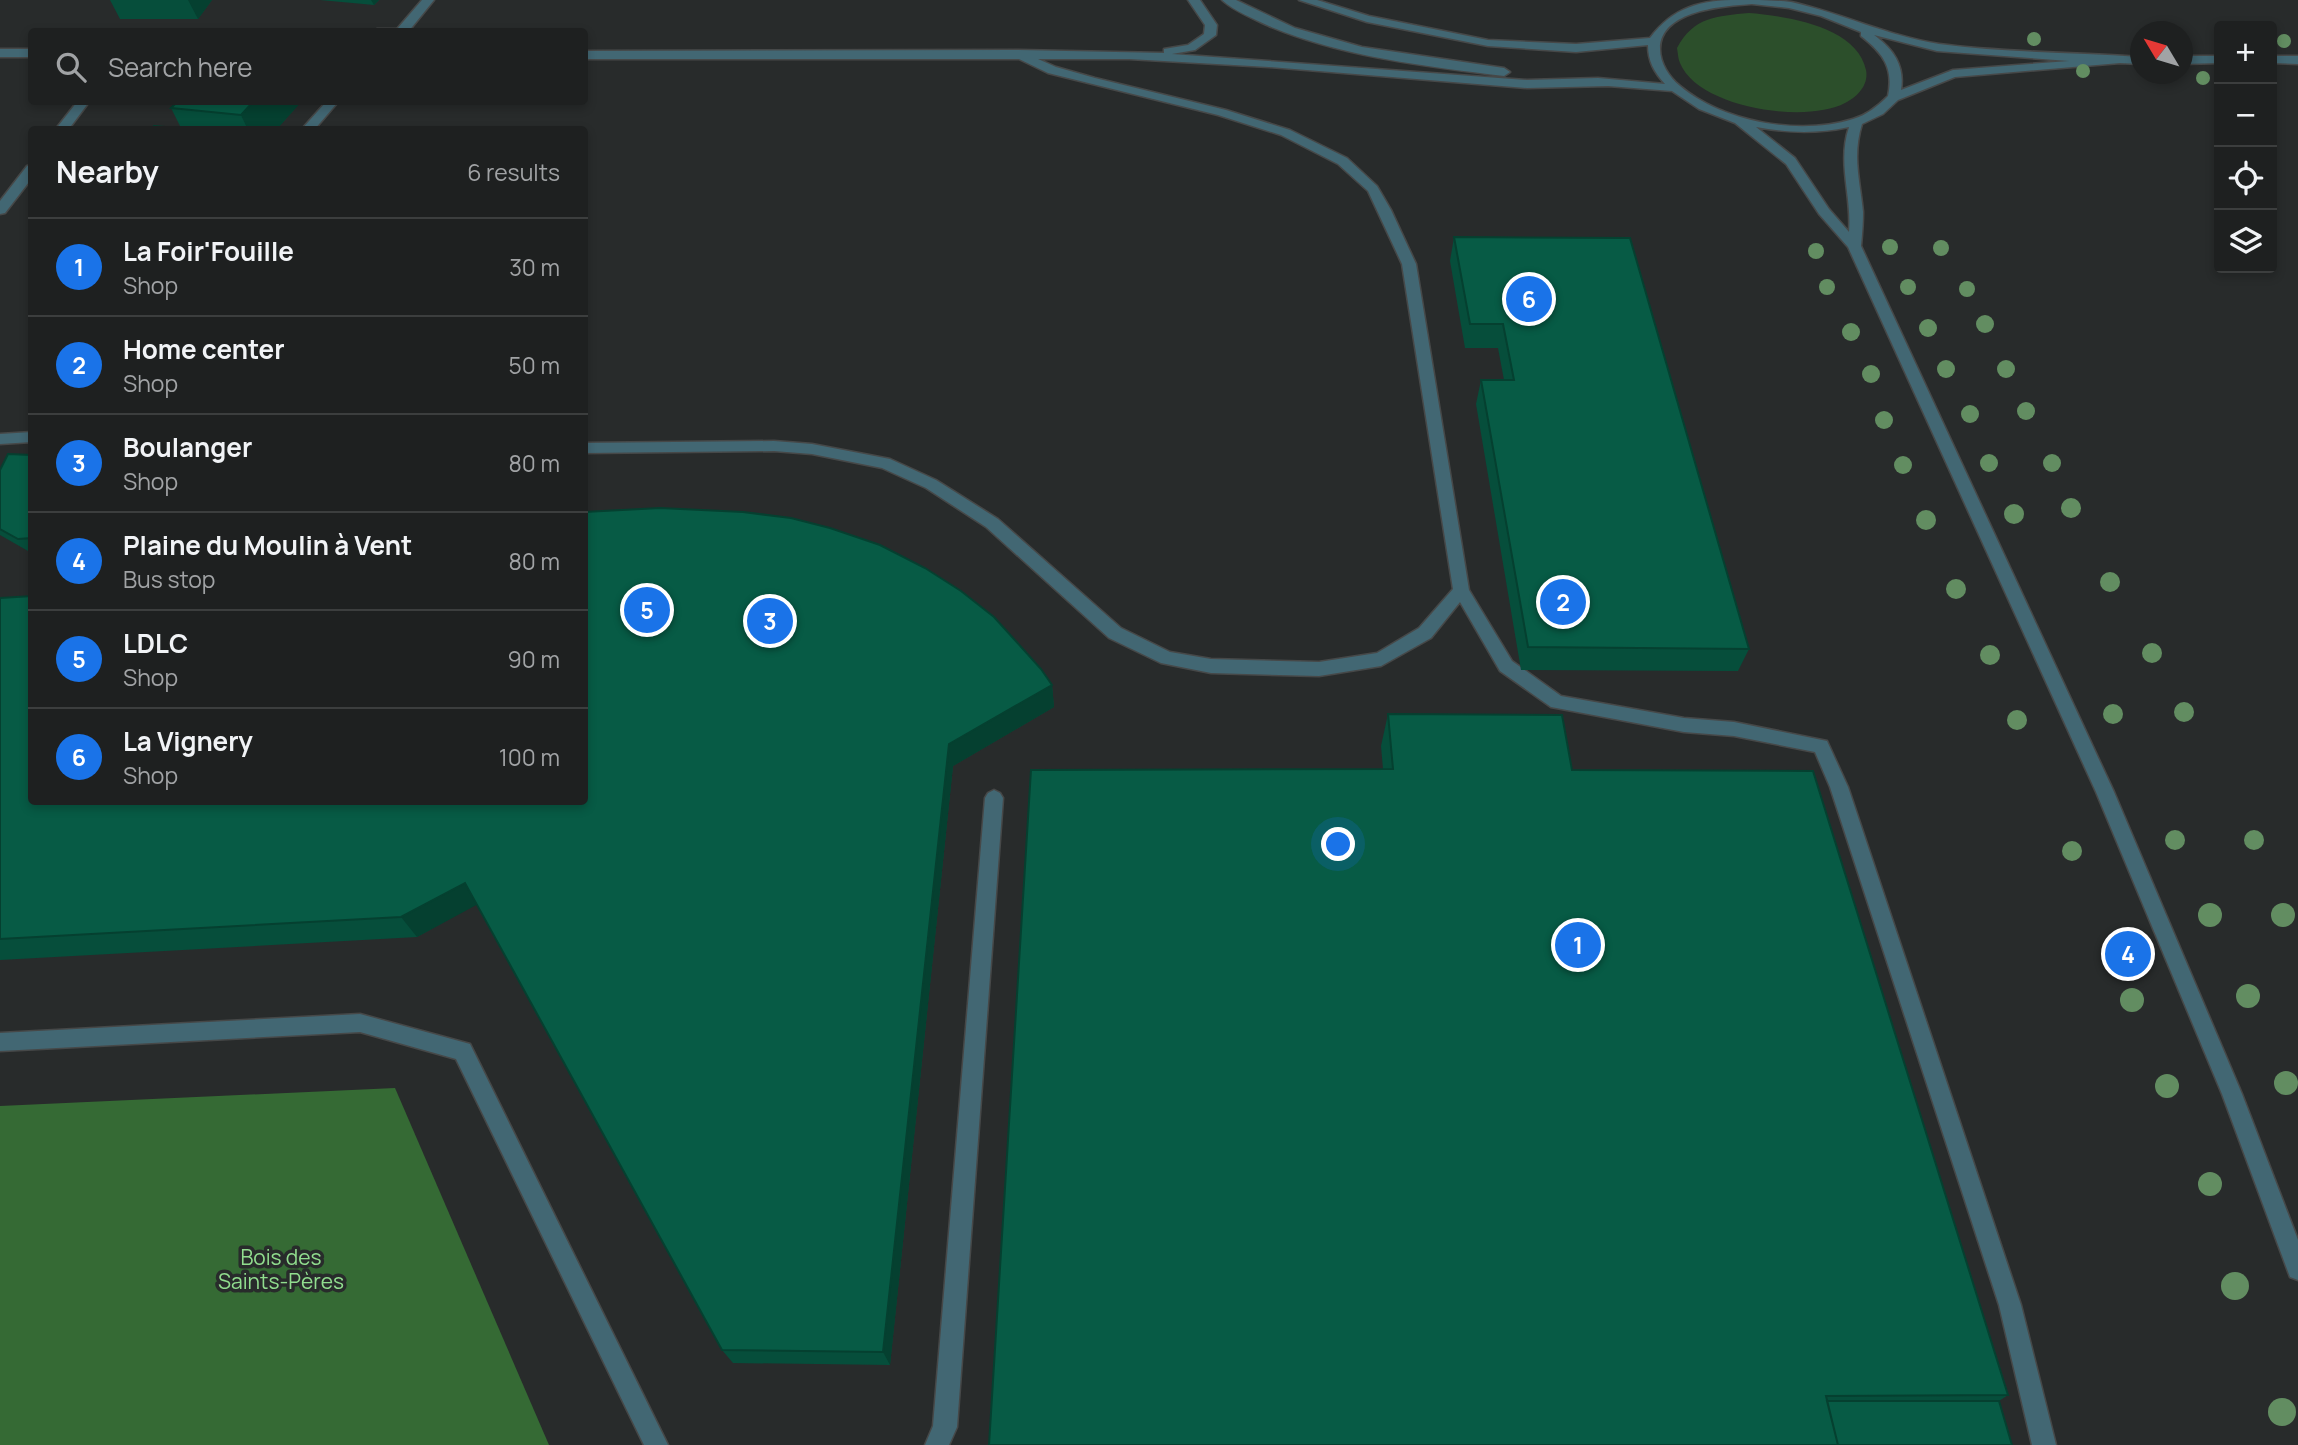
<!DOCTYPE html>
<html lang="en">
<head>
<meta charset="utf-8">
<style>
  :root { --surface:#1e2020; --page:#262829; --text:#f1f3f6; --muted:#a1a3a5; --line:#3c3e3e; --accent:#1a73e8 }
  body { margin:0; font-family:Manrope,sans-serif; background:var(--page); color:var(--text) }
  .controls { position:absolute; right:21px; top:21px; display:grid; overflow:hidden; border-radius:7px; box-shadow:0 4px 10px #0003 }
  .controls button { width:63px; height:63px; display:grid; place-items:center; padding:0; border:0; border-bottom:2px solid var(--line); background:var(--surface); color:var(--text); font:35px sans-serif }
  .compass { position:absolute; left:2130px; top:21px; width:63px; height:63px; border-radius:50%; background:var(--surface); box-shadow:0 4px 10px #0003; rotate:308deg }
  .you { position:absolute; left:1339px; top:845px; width:24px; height:24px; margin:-18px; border:5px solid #fff; border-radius:50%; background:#1a73e8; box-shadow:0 0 0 10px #1a73e833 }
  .badge { display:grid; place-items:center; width:46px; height:46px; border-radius:50%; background:var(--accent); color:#fff; font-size:23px; font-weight:700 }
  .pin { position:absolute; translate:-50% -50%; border:4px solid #fff; box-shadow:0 2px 7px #0006 }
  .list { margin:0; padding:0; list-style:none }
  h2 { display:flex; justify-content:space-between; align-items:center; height:91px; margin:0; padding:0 28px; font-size:30px }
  h2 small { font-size:23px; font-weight:400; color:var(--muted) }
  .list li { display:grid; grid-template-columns:46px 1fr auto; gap:21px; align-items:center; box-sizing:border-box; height:98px; padding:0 28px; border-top:2px solid var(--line) }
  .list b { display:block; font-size:26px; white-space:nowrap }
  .list p { margin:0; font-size:23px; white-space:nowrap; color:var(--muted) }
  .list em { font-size:23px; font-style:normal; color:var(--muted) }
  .icon { flex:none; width:38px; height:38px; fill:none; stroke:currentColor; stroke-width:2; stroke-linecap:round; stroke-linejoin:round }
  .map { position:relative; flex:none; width:2298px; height:1445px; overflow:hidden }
  .search { position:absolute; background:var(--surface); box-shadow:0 4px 10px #0003; left:28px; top:28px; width:560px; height:77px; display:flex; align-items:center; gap:18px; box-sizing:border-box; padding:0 24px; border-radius:7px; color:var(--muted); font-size:26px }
  .panel { position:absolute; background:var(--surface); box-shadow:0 4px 10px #0003; left:28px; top:126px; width:560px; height:679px; border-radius:7px }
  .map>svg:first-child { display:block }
  .green { fill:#2c4f2b }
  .forest { fill:#356a34 }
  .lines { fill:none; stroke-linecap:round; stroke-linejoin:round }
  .minor-casing { stroke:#464848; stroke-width:3 }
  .minor { fill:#426773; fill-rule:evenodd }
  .tree { fill:#628d61 }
  .wall { fill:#064e3b }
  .shaded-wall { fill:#054030 }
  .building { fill:#075b45; stroke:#054030; stroke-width:2 }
  .labels { text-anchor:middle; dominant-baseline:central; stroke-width:7; stroke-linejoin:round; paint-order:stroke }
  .near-park-label { font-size:21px; fill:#91dd8e; stroke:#282b2b }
</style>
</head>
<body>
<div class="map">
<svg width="2298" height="1445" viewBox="0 0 2298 1445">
  <rect width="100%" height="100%" fill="#282b2b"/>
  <!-- green -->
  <path class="green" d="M 1749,13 C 1786,16 1857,26 1866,70 C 1869,85 1857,97 1845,103 C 1806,124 1698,108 1680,63 C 1678,59 1678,53 1677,48 C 1693,17 1717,16 1749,13 Z"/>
  <!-- forest -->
  <path class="forest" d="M 395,1088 L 549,1445 L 0,1445 L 0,1106 Z"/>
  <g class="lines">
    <!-- minor casing -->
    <g class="minor-casing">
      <path id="minor" d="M 422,0 L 434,0 L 408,32 L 372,32 L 377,29 L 397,29 Z
        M 1188,0 L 1200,0 L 1217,25 L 1216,35 L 1195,50 L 1172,54 L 1527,80 L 1598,78 L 1665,84 C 1654,72 1648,61 1648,45 L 1576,52 L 1488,46 L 1367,22 L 1299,0 L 1317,0 L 1369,16 L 1488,40 L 1576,44 L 1650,38 C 1673,7 1701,0 1738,0 C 1756,0 1774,0 1791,2 C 1841,13 1888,36 1939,44 C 2006,53 2073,52 2140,57 L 2140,64 L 2120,63 L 1955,77 L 1898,100 L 1883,114 L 1862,124 C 1852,156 1860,181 1863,212 C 1863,224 1862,235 1861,246 L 2114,792 L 2242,1094 L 2298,1240 L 2298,1280 L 2290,1277 L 2287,1269 L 2222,1094 L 2096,792 L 1848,247 L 1819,214 L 1786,164 L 1735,123 L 1699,109 L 1672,91 L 1608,86 L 1527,88 L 1269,67 L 1129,59 L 1038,59 L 1056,67 L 1095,78 L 1226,110 L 1290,130 L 1347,158 L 1377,186 L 1391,210 L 1416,264 L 1469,590 L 1512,661 L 1561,696 L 1684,718 L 1734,722 L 1827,741 L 1848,787 L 2021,1305 L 2056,1445 L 2032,1445 L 1999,1305 L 1830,787 L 1815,752 L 1734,736 L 1684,732 L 1551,707 L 1500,671 L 1460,602 L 1431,638 L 1381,666 L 1319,676 L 1211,673 L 1161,663 L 1109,638 L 986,527 L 926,488 L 882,468 L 812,454 L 774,451 L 584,453 L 584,443 L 774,441 L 812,444 L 890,459 L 936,480 L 998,519 L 1121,628 L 1170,652 L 1211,659 L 1319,662 L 1377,653 L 1419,628 L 1453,589 L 1402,264 L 1368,191 L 1338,164 L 1281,135 L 1218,115 L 1048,73 L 1019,59 L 584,59 L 584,51 L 1019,50 L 1164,53 L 1164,49 L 1188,45 L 1204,34 L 1205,25 ZM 1752,4 L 1789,8 L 1821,16 L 1861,32 L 1861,36 C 1883,53 1894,68 1888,96 C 1878,106 1867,115 1853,119 C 1799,136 1723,122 1680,86 C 1669,77 1660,63 1660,49 C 1660,10 1724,6 1752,4 ZM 1874,35 L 1937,51 L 2069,61 L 1953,70 L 1901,90 C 1905,65 1893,49 1874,35 ZM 1756,127 C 1788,133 1817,134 1849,127 C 1837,163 1852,196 1849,232 L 1829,209 L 1795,158 Z
        M 1222,0 L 1236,0 L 1295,28 L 1362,47 L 1504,68 L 1510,72 L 1504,76 C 1425,66 1343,57 1269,26 C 1254,19 1234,11 1222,0 Z
        M 0,49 L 32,49 L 32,57 L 0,57 Z
        M 2182,56 L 2219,56 L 2219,63 L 2182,64 Z
        M 2272,56 L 2298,56 L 2298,64 L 2272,63 Z
        M 77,102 L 89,102 L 68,130 L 55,130 Z
        M 326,102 L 338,102 L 314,130 L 301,130 Z
        M 32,165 L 32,178 L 5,213 L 0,214 L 0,201 L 27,166 Z
        M 32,432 L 32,442 L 0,444 L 0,434 Z
        M 994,790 L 1000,793 L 1003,798 L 957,1427 L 949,1445 L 925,1445 L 933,1426 L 985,798 L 988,793 Z
        M 360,1014 L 470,1044 L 668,1445 L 644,1445 L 456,1059 L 360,1032 L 0,1051 L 0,1033 Z"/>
    </g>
    <!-- minor -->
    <use href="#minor" class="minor"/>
  </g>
  <!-- trees -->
  <g class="tree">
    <circle cx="2034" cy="39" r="7"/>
    <circle cx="2284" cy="41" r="7"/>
    <circle cx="2083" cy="71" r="7"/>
    <circle cx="2203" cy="78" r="7"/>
    <circle cx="1890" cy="247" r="8"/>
    <circle cx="1941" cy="248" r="8"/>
    <circle cx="1816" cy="251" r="8"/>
    <circle cx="1827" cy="287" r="8"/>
    <circle cx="1908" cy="287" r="8"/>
    <circle cx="1967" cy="289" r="8"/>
    <circle cx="1985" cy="324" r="9"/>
    <circle cx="1928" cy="328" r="9"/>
    <circle cx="1851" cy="332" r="9"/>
    <circle cx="1946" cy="369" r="9"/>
    <circle cx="2006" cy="369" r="9"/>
    <circle cx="1871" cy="374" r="9"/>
    <circle cx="2026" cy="411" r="9"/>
    <circle cx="1970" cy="414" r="9"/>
    <circle cx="1884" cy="420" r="9"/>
    <circle cx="1989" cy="463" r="9"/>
    <circle cx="2052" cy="463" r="9"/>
    <circle cx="1903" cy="465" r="9"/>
    <circle cx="2071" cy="508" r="10"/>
    <circle cx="2014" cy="514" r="10"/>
    <circle cx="1926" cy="520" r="10"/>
    <circle cx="2110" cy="582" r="10"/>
    <circle cx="1956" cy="589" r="10"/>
    <circle cx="2152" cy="653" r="10"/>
    <circle cx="1990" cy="655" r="10"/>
    <circle cx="2184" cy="712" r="10"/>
    <circle cx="2113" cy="714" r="10"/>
    <circle cx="2017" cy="720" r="10"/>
    <circle cx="2175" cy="840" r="10"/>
    <circle cx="2254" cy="840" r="10"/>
    <circle cx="2072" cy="851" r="10"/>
    <circle cx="2210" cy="915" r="12"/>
    <circle cx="2283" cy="915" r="12"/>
    <circle cx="2248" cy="996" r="12"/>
    <circle cx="2132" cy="1000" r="12"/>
    <circle cx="2286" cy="1083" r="12"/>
    <circle cx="2167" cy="1086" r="12"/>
    <circle cx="2210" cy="1184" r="12"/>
    <circle cx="2235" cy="1286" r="14"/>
    <circle cx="2282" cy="1412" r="14"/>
  </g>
  <!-- wall -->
  <path class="wall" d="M 110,0 L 212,0 L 198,19 L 120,19 Z
    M 320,0 L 379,0 L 374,5 Z
    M 301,102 L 276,130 L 150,130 L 181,128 L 171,108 Z
    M 1454,237 L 1749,649 L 1738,671 L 1521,670 L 1476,404 L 1481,380 L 1504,380 L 1498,348 L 1465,348 L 1450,261 Z
    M 32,455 L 32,551 L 28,551 L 0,535 L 0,470 Z
    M 0,598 L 1052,685 L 1054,707 L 953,766 L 890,1365 L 733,1363 L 722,1350 L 477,904 L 417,937 L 0,960 Z
    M 1388,714 L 1572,770 L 2008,1395 L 1999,1401 L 989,1445 L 1383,769 L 1381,746 Z"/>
  <!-- shaded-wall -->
  <path class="shaded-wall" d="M 188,0 L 212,0 L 198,19 Z
    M 371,0 L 379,0 L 374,5 Z
    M 253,102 L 301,102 L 276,130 L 248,130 L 241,115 Z
    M 1052,685 L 1054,707 L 953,766 L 890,1365 L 883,1352 L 949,744 Z
    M 465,883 L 480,903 L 417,937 L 401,917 Z"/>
  <!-- building -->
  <path class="building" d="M 177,102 L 253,102 L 241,115 L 171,108 Z
    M 154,126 L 198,130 L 150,130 Z
    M 1454,237 L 1630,238 L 1749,649 L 1528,647 L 1481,380 L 1514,380 L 1503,324 L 1470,324 Z
    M 8,454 L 32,455 L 32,538 L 18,539 L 0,529 L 0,470 Z
    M 660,508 L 743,512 L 791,518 L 830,528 L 880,545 L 925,568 L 961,591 L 994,617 L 1041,669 L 1052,685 L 949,744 L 883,1352 L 722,1350 L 465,883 L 401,917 L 0,939 L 0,598 L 32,596 L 32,802 L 584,802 L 584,512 Z
    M 1388,714 L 1562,715 L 1572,770 L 1813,771 L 2008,1395 L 1826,1396 L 1838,1445 L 989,1445 L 1031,770 L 1393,769 Z
    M 1827,1401 L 1999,1401 L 2012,1445 L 1838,1445 Z"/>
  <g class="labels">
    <!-- near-park labels -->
    <g class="near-park-label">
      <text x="281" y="1257">Bois des<tspan x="281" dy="24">Saints-Pères</tspan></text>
    </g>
  </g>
</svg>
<div class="controls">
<button>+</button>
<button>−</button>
<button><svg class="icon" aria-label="locate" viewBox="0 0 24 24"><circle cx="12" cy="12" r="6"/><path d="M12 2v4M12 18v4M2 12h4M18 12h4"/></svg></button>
<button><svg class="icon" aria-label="layers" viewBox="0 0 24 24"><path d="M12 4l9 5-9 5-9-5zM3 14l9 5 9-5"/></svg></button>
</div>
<svg class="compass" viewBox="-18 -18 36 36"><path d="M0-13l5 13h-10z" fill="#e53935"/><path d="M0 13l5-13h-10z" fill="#a1a3a5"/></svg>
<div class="you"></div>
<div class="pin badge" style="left:1578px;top:945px">1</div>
<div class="pin badge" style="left:1563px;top:602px">2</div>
<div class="pin badge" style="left:770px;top:621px">3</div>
<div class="pin badge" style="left:2128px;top:954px">4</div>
<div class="pin badge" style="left:647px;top:610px">5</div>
<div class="pin badge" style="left:1529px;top:299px">6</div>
<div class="search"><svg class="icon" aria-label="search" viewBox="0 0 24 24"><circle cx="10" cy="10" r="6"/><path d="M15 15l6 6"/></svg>Search here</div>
<section class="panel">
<h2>Nearby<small>6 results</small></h2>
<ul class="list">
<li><span class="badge">1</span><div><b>La Foir'Fouille</b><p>Shop</p></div><em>30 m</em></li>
<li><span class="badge">2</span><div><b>Home center</b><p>Shop</p></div><em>50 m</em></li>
<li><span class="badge">3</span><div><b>Boulanger</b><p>Shop</p></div><em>80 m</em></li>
<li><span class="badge">4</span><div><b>Plaine du Moulin à Vent</b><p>Bus stop</p></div><em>80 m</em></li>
<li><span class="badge">5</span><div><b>LDLC</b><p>Shop</p></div><em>90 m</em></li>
<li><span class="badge">6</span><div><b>La Vignery</b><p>Shop</p></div><em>100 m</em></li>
</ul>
</section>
</div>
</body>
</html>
